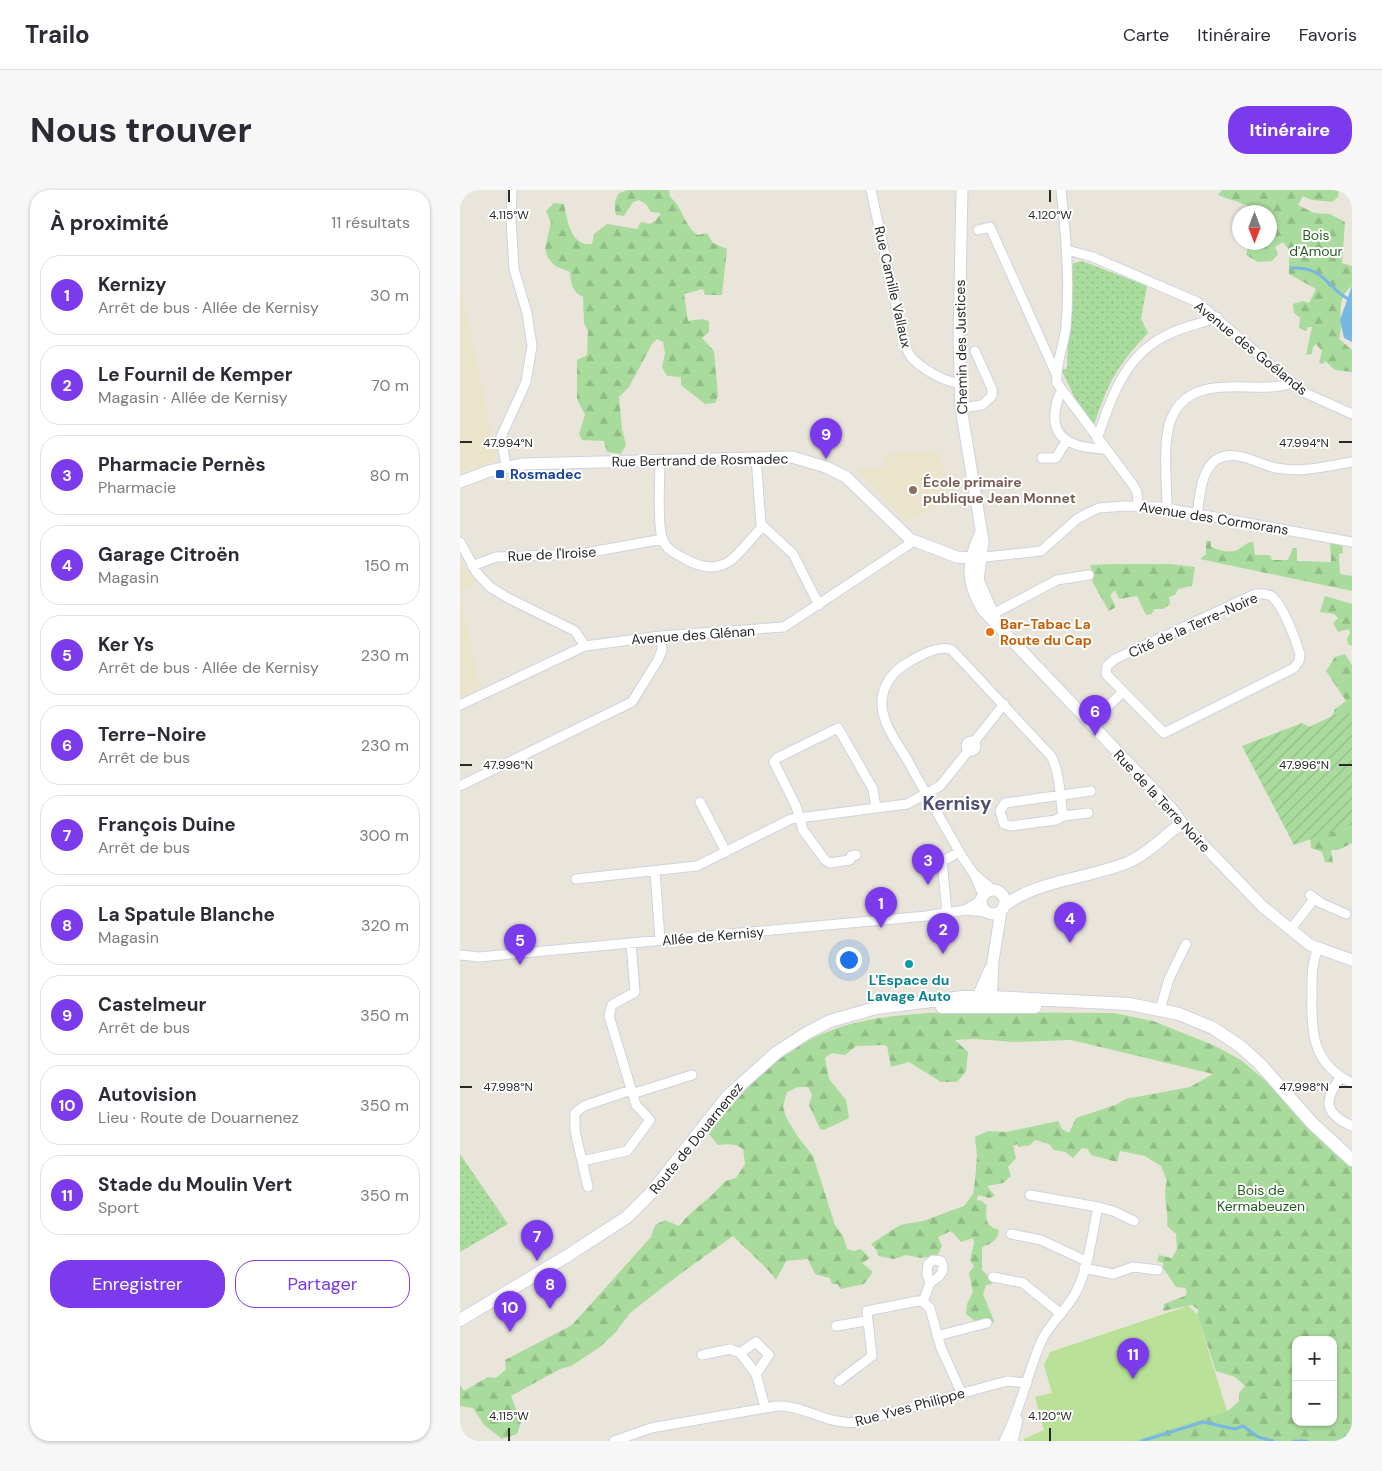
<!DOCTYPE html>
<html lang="fr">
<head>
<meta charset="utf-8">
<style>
  :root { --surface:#fff; --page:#f7f7f7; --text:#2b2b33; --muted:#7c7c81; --line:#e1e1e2; --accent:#7c3aed }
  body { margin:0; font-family:"DM Sans",sans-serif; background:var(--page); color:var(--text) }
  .controls { position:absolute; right:15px; bottom:15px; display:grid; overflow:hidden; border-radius:10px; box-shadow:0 1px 4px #0004 }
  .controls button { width:45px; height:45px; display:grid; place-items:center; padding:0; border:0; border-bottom:1px solid var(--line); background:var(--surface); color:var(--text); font:25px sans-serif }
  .compass { position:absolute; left:772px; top:15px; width:45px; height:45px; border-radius:50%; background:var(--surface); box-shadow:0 1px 4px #0004; rotate:180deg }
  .you { position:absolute; left:388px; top:769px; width:18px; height:18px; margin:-12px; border:4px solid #fff; border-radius:50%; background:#1a73e8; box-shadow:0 0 0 8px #1a73e833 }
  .badge { display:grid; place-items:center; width:32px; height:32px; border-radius:50%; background:var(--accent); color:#fff; font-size:16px; font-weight:700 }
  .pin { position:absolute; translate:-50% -41px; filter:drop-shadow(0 1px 2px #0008) }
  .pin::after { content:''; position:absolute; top:26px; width:18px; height:15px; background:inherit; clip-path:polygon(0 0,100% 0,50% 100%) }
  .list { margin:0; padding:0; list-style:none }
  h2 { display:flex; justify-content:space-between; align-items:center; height:65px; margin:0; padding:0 20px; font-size:21px }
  h2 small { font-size:16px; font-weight:400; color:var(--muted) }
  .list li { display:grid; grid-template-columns:32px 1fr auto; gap:15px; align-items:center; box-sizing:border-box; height:80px; margin:0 10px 10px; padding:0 10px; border:1px solid var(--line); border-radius:20px }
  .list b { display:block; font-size:19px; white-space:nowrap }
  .list p { margin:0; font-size:16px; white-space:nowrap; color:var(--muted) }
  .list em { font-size:16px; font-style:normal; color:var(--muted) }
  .actions { display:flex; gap:10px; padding:15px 20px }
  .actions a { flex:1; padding:11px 0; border:1px solid var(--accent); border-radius:20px; text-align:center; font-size:18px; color:var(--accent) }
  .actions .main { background:var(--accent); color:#fff }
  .map { position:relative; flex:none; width:892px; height:1251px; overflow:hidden; border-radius:20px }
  header { display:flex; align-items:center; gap:30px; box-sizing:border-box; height:70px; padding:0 25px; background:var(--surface); border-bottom:1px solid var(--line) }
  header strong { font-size:24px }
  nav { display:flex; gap:28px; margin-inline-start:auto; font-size:18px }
  .intro { display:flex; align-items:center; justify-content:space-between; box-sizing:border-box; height:120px; padding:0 30px }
  h1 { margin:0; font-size:35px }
  .button { padding:12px 22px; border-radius:20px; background:var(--accent); color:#fff; font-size:18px; font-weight:700 }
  main { display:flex; gap:30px; padding:0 30px }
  aside { flex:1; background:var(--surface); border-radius:20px; box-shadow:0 1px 4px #0004 }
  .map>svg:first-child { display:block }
  .education { fill:#eae4cb }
  .grass { fill:url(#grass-dots) }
  .forest { fill:url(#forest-firs); fill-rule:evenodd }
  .garden { fill:url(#garden-furrows) }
  .pitch { fill:#b9e298 }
  .water { fill:#76b8e3 }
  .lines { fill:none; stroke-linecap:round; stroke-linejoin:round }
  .stream { stroke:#76b8e3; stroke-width:3 }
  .minor-casing { stroke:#d0d1e0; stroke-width:11 }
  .tertiary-casing { stroke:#d0d1e0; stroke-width:13 }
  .secondary-casing { stroke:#d0d1e0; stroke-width:14 }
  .minor { stroke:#fff; stroke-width:9 }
  .tertiary { stroke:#fff; stroke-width:11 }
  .secondary { stroke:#fff; stroke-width:12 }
  .ticks { fill:none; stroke:#282828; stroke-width:2 }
  .transit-dot { fill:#1a4fb4; stroke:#fff; stroke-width:2 }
  .education-dot { fill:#8d6e63; stroke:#fff; stroke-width:2 }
  .food-dot { fill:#e8710a; stroke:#fff; stroke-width:2 }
  .culture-dot { fill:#0f9aa8; stroke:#fff; stroke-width:2 }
  .labels { text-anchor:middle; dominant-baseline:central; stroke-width:4; stroke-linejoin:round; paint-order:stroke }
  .park-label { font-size:14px; fill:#245d20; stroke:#fff }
  .street-label { font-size:14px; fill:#282828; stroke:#fff }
  .transit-label { font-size:14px; font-weight:bold; fill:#164399; stroke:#fff; text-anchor:start }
  .education-label { font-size:14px; font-weight:bold; fill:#785e54; stroke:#fff; text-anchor:start }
  .food-label { font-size:14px; font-weight:bold; fill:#c56008; stroke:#fff; text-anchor:start }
  .culture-label { font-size:14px; font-weight:bold; fill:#0d838f; stroke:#fff }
  .district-label { font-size:19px; font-weight:bold; fill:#4d4f74; stroke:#fff }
  .ticks-label { font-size:12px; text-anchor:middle; fill:#282828; stroke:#fff; stroke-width:4; stroke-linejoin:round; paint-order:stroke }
</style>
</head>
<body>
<header>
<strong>Trailo</strong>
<nav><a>Carte</a><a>Itinéraire</a><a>Favoris</a></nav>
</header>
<div class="intro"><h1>Nous trouver</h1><a class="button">Itinéraire</a></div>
<main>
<aside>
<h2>À proximité<small>11 résultats</small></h2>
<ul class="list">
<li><span class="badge">1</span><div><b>Kernizy</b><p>Arrêt de bus · Allée de Kernisy</p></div><em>30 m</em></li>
<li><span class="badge">2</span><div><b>Le Fournil de Kemper</b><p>Magasin · Allée de Kernisy</p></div><em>70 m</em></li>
<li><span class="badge">3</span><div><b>Pharmacie Pernès</b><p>Pharmacie</p></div><em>80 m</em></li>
<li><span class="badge">4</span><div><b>Garage Citroën</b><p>Magasin</p></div><em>150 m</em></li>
<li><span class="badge">5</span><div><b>Ker Ys</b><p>Arrêt de bus · Allée de Kernisy</p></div><em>230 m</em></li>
<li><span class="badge">6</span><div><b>Terre-Noire</b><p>Arrêt de bus</p></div><em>230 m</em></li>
<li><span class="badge">7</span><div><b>François Duine</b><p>Arrêt de bus</p></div><em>300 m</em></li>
<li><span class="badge">8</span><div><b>La Spatule Blanche</b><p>Magasin</p></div><em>320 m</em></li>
<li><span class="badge">9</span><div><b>Castelmeur</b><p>Arrêt de bus</p></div><em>350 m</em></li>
<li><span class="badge">10</span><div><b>Autovision</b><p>Lieu · Route de Douarnenez</p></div><em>350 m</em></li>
<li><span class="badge">11</span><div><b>Stade du Moulin Vert</b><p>Sport</p></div><em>350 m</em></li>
</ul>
<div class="actions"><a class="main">Enregistrer</a><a>Partager</a></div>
</aside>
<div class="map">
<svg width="892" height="1251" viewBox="0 0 892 1251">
  <defs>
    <pattern id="grass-dots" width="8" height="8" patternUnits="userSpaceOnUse" patternTransform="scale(1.25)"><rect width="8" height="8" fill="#a9db9c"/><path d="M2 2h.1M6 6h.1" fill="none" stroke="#91bc86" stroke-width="1.8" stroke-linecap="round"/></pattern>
    <pattern id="forest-firs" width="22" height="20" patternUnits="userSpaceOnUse" patternTransform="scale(1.25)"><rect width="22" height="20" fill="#a9db9c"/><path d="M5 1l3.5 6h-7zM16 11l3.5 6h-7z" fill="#91bc86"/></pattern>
    <pattern id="garden-furrows" width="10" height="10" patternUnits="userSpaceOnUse" patternTransform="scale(1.25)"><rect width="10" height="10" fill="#a9db9c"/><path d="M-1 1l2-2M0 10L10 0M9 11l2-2" fill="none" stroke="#91bc86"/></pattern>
  </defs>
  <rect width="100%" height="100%" fill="#e9e5db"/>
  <!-- education -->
  <path class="education" d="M 0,90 L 37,271 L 0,282 Z
    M 479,261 L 492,307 L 447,332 L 395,279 L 425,278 L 425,264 Z
    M 0,371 L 17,392 L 0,402 L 20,498 L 0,508 Z"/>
  <!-- grass -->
  <path class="grass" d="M 622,71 L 687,96 L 681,129 L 688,143 C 656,177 649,191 634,235 L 624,227 L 601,179 L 607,179 L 611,77 L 614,73 Z
    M 0,964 L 48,1034 L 0,1062 Z"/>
  <!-- forest -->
  <path class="forest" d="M 168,0 L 209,0 L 210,7 C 223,17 223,35 238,45 L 247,43 L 253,53 L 267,59 L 262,105 L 245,105 L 243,99 L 224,104 L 228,131 L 242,129 L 249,131 L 249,142 L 242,148 L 254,161 L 258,206 L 255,213 L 245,214 L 221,195 L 221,187 L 207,186 L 202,177 L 205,163 L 203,152 L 197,149 L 192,154 L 169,197 L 159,207 L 162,239 L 166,255 L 161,264 L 147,262 L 144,251 L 122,250 L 119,244 L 125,225 L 117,209 L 117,170 L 127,165 L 128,141 L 124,133 L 123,107 C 112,101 111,94 110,82 L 95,76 L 88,68 L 85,59 L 91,32 L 86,21 L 94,13 L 104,14 C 107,30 111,57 132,54 L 134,44 L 147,34 L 177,39 L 181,32 L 190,34 L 196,30 L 201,23 L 191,22 L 186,14 L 179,10 L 173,12 L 164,26 L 156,25 C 154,16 154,11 159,3 Z
    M 762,0 L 879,0 L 878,7 L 872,12 C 861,10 852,12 843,6 L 838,15 L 854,23 L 870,24 L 885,32 L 882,73 L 892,76 L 892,96 C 873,110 885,130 879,149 L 892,160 L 892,182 L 875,180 L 865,171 L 863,174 L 859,173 L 862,161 L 856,154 L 853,157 L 852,164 L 846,165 L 852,137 L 848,137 L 846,141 L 839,138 L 840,128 L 834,123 L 833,114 L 843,111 L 849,113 L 856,99 L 829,84 L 829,60 L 823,52 L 815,57 L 818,64 L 812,71 L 798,72 L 786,65 L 789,53 L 809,52 L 809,22 L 799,22 C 796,17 768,9 758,5 Z
    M 746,351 L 751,351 L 751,357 C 762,361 772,365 782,357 C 787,354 787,352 793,352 L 795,365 L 810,365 L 812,370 L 828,370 L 833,358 L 837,358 L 837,371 L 871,372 L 870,352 L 882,355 L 883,363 L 879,364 L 880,384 L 892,386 L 892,401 L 740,369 L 746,364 Z
    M 654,374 L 710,374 L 735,377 L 732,396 L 718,399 L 715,405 L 709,407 L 710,414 L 703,419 L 694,419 L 692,424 L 686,425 L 677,406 L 659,409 L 655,400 L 650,405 L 656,417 L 649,421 L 632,391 L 634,385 L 630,375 Z
    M 865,406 L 892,414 L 892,456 L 888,454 L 887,449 L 890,443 L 889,439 L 878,442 L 873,433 L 878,428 L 874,424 L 860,422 Z
    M 885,464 L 892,475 L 892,532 L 870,531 L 875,519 L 886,511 L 866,481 L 875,467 Z
    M 892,631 L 892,653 L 878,660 L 871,660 L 873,673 L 865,672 L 862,662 L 851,658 L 850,646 Z
    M 496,822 L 654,823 L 693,831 L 753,855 L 781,870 L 892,964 L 892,1251 L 670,1251 L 769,1220 L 779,1211 L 779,1203 L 785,1196 L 775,1187 L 756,1181 L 737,1124 L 739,1120 L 732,1115 L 703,1121 L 704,1114 L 725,1106 L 727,1102 L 725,1098 L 716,1097 L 703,1078 L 703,1073 L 697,1071 L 699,1065 L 712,1068 L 717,1059 L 716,1044 L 707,1036 C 709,1019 702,1008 707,991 L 701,976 L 685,966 L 660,961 L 657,972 L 631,965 L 628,959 L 622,958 L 613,968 L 605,962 L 594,960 L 589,954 L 575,950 L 570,955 L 559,957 L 557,954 L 553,956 L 556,968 L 548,977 L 551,986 L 543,993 L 527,996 L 535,1006 L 529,1008 L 518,1005 L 517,1010 L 522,1011 L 527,1016 C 525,1028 525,1036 539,1040 C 538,1050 531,1054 522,1057 L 522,1080 L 530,1088 L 532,1094 L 526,1095 L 523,1104 L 534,1131 L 532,1134 L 516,1132 L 506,1124 L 507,1114 L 513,1102 L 509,1083 L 514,1076 L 510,1070 L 514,1053 L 513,1048 L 501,1052 L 491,1041 L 478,1047 L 482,1056 L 477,1066 L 461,1068 L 446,1065 L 434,1069 L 418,1066 L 417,1061 L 411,1054 L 440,1035 L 463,1031 L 504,1016 L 513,1004 L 515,990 L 517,966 L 515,947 L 528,941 L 546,942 L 598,931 L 602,939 L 609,943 L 616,928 L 655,915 L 666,909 L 730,897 L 753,884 L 611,850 L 554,852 L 515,849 L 495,850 L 508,862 L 506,881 L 497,892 L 481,892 L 449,872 L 431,877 L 427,856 L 424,855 L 396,856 L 385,865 L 372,863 L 365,868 L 369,889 L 386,910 L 389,928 L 364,940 L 360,939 L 349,915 L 352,905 L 348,897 L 338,897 L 327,902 L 323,916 L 326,927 L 338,947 L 353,966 L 375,1035 L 383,1046 L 387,1059 L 394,1061 L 401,1059 L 410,1068 L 402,1073 L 413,1082 L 404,1094 L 380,1099 L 378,1094 L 372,1094 L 370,1088 L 355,1084 L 348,1069 L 326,1071 L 316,1090 C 313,1083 282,1055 273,1046 L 216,1087 L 170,1123 L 155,1143 L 140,1157 L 111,1176 L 100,1179 L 51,1206 L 61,1232 L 57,1244 L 42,1249 L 24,1235 L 13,1218 L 0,1216 L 0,1195 L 4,1201 L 28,1187 L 36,1188 L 46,1179 L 45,1170 L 112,1135 L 191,1047 L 195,1035 L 205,1030 L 219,1036 C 234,1017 251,1009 265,991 L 276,988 L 285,974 L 283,959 C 275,953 268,954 258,955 L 249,944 C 258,928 271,916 283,903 C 347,833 406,825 496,822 ZM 836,1150 L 873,1150 L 873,1232 L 836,1232 Z"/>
  <!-- garden -->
  <path class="garden" d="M 887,519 L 892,532 L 892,635 L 834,655 L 782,556 L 842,533 L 849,537 Z"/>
  <!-- pitch -->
  <path class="pitch" d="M 728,1116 L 737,1124 L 767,1221 L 670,1251 L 564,1251 L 564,1249 L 584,1240 L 575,1207 L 592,1203 L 584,1175 L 590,1162 Z"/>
  <!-- water -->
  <path class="water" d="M 892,96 L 892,152 L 884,148 L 880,130 Z"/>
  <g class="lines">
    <!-- stream -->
    <path class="stream" d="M 831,78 C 866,76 866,99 892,111
      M 682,1251 L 743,1232 L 775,1239 L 783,1236 L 798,1247 L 813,1251
      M 834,1251 L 847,1251
      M 883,1251 L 886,1246 L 892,1247"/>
    <!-- minor casing -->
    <g class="minor-casing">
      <path id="minor" d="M 411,0 L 442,144 C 444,152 446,160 451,167 C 461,178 485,193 500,193
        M 601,0 C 606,46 610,91 606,137 C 604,156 595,174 597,193 L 673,295 L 677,302 L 678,315
        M 518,40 L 530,37 L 597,186
        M 607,60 L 633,67 L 737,112 L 843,202 L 892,224
        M 602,201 C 597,207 596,215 595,223 C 592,253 620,258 644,259
        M 501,218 L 522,215 L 532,206 L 532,199 L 515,161
        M 637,249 C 652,206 665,164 709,144 C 724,136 742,134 757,127
        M 296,268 L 301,334 L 333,364 L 359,415
        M 582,268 L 596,268 L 607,250
        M 200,271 C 200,292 197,330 202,348 C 205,359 216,364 225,369 C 266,391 276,364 303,336
        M 46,276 L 41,247 L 66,192 L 72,156 L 67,123 L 54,79 L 51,29 L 52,0
        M 707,319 C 707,264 691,198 767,197 C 789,196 812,200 832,193
        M 737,325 C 741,296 743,257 783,267 C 795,270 805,276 816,278 C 842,283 867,276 892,272
        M 0,352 L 17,383 L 30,397 L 48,408 L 115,441 L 125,456
        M 516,368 L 581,361 L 617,329 L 630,322 L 639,318 L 665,316 L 700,317 L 892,352
        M 12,376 L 36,367 L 120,364 L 203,349
        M 795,404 C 801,404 806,403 811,406 C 823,414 836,451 840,464 L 839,471 L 834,478 L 704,543 L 646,484 L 647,476 L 655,469 Z
        M 533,424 L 597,390 L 629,385
        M 0,515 L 125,456 L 201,446 L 324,437 L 454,351
        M 630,533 L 663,502
        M506 556a5 5 0 1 1 10 0a5 5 0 1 1-10 0Z
        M 514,552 L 544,514
        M 0,596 L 172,512 L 198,470 L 202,460 L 201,446
        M 240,612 L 266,662
        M 603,626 L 628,623
        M 396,665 L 391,666 L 390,670 L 370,673 L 365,670 L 343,640 L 336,616 L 314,572 L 317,568 L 378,538 L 413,599 L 416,618
        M 195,681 L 200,750
        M 514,684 L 523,705
        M 116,689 L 237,676 L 331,629 L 447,614 L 480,596 L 509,560
        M 533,700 L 514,684 L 501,665 C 484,634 465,603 448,571 C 438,554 423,535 422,516 C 421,497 432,481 449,472 C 459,466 480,454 492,460 L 591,566 C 600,582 600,608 603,626 L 596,630 L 551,636 L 544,634 L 540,621 L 545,613 L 631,601
        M 850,705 L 861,713 L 886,724
        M 505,720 L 521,710
        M 487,723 L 482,671 L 494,665
        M 831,739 L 854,709
        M 858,758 C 851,775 852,790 852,808 C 851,845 854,875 892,893
        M 0,765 L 19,767 L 466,726 L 505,720 L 525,722
        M 700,819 L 709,789 L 726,754
        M 881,887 C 863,910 864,924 892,936
        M 172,904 L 232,885
        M 122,971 L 167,961 L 190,930 L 176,915 L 149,826 L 152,815 L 175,802 L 171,753
        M 128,997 L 115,941 L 115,923 L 124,916 L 171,900
        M 638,1017 L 653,1021 L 674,1031
        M 551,1044 L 581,1050 L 626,1071
        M 624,1078 L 653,1084 L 673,1077 L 698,1080
        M 533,1087 L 563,1093 L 601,1124
        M 463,1112 L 470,1093 L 467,1084 L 468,1074 L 473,1070 L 481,1071 C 487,1082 478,1088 470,1093
        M 376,1136 L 406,1131
        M 477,1146 L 527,1133
        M 242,1165 L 270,1159 L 280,1163
        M 296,1184 L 280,1163 L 296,1152 L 309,1165 L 296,1184 L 305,1217
        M 379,1191 L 412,1166 L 407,1121 L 458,1111 L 463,1112 L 470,1118 L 481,1158 L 502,1204
        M 154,1251 L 191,1238 L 317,1216 C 345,1215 368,1236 398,1232 L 547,1191 L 567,1193
        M 544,1251 C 561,1219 567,1184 581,1152 C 589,1133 607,1120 616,1102 C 629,1077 632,1044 638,1017 L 570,1005
        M 553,1251 L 558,1230"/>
    </g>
    <!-- tertiary casing -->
    <g class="tertiary-casing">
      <path id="tertiary" d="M 502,0 L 499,150 L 501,218 L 523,351 L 518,390 L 535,429
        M 0,292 L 29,281 L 63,274 L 332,267 L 366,277 L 386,287 L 450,349 L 497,367 L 511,368
        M 521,342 C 507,373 505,391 523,420 L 711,618 L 722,633 L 803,717 L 850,755 L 892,770
        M521 712a12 12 0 1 1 24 0a12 12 0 1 1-24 0Z
        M 545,715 C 581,689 628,689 669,672 C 689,663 704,646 722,633
        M 531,815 L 533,771 L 541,721
        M 519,816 L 520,802 L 530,779"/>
    </g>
    <!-- secondary casing -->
    <g class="secondary-casing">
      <path id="secondary" d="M 482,817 L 575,817
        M 0,1130 L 107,1066 L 167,1027 L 192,1002 L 267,907 L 316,863 L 347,843 L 370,831 L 416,818 L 503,807 L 531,807 L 669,814 L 719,824 L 753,838 L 780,856 L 800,874 L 852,933 L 892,970"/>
    </g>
    <!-- minor -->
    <use href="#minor" class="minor"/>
    <!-- tertiary -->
    <use href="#tertiary" class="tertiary"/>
    <!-- secondary -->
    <use href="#secondary" class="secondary"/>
  </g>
  <!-- ticks -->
  <path class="ticks" d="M 49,0 L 49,12M 590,0 L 590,12M 0,252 L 12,252M 879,252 L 892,252M 0,575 L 12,575M 879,575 L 892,575M 0,897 L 12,897M 879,897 L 892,897M 49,1238 L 49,1251M 590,1238 L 590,1251"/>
  <!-- markers -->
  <rect class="transit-dot" x="35" y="279" width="10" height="10" rx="2.5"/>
  <circle class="education-dot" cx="453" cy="300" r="5"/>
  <circle class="food-dot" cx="530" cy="442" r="5"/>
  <circle class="culture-dot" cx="449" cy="774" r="5"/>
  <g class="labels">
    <!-- park labels -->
    <g class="park-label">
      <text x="856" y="45">Bois<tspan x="856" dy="16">d'Amour</tspan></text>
      <text x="801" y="1000">Bois de<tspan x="801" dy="16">Kermabeuzen</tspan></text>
    </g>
    <!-- street labels -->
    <g class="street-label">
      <text transform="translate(433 97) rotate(77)">Rue Camille Vallaux</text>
      <text transform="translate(501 157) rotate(-91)">Chemin des Justices</text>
      <text transform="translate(791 158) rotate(39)">Avenue des Goélands</text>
      <text transform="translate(240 270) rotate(-1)">Rue Bertrand de Rosmadec</text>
      <text transform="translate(754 328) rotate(9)">Avenue des Cormorans</text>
      <text transform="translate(92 364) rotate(-3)">Rue de l'Iroise</text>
      <text transform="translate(733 435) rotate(-24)">Cité de la Terre-Noire</text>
      <text transform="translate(233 445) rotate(-4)">Avenue des Glénan</text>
      <text transform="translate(702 611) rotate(47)">Rue de la Terre Noire</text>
      <text transform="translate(253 746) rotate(-5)">Allée de Kernisy</text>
      <text transform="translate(236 948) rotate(-51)">Route de Douarnenez</text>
      <text transform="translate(450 1217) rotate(-15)">Rue Yves Philippe</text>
    </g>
    <!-- transit labels -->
    <g class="transit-label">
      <text x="50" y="284">Rosmadec</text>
    </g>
    <!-- education labels -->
    <g class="education-label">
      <text x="463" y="292">École primaire<tspan x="463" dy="16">publique Jean Monnet</tspan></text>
    </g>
    <!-- food labels -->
    <g class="food-label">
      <text x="540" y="434">Bar-Tabac La<tspan x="540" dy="16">Route du Cap</tspan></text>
    </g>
    <!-- culture labels -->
    <g class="culture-label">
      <text x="449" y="790">L'Espace du<tspan x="449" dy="16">Lavage Auto</tspan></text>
    </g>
    <!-- district labels -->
    <g class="district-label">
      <text x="497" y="613">Kernisy</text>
    </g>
  </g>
  <g class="ticks-label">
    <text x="49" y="29">4.115°W</text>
    <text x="590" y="29">4.120°W</text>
    <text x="844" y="257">47.994°N</text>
    <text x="48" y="257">47.994°N</text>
    <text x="844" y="579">47.996°N</text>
    <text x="48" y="579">47.996°N</text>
    <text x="844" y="901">47.998°N</text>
    <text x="48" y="901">47.998°N</text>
    <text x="49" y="1230">4.115°W</text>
    <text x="590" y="1230">4.120°W</text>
  </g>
</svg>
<div class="controls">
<button>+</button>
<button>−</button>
</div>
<svg class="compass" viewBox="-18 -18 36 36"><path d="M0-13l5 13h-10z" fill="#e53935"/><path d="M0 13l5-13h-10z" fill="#7c7c81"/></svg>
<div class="you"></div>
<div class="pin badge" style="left:421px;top:738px">1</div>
<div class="pin badge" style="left:483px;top:764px">2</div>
<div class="pin badge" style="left:468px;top:695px">3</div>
<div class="pin badge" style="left:610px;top:753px">4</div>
<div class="pin badge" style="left:60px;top:775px">5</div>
<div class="pin badge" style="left:635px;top:546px">6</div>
<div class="pin badge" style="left:77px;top:1071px">7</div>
<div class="pin badge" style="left:90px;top:1119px">8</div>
<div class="pin badge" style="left:366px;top:269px">9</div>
<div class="pin badge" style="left:50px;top:1142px">10</div>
<div class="pin badge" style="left:673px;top:1189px">11</div>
</div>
</main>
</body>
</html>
